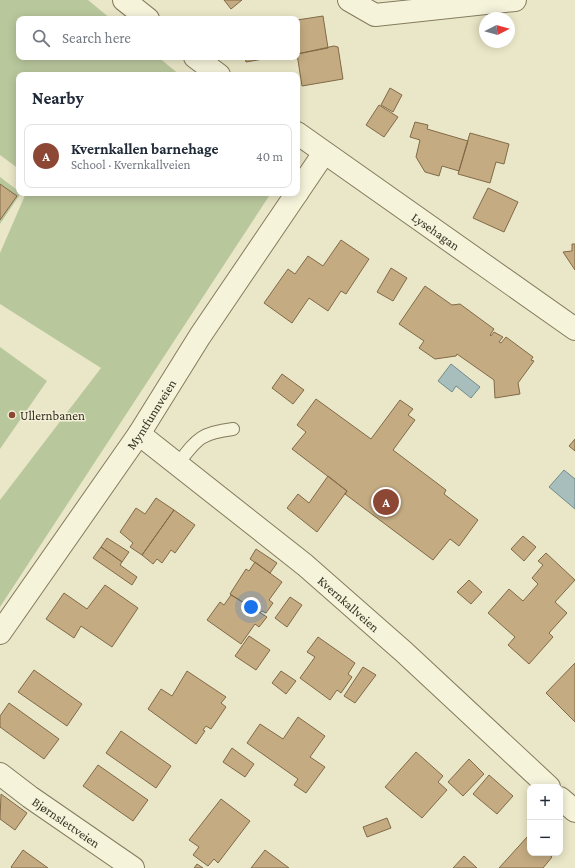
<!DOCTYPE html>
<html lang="en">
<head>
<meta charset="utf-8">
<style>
  :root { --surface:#fff; --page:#f6f6f7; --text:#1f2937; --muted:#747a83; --line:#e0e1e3; --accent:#8d4735 }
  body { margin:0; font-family:"Crimson Pro",serif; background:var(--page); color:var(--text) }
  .controls { position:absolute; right:12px; bottom:12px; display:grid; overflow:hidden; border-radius:8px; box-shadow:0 2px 10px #0003 }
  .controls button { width:36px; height:36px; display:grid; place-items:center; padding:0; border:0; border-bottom:1px solid var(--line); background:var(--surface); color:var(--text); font:20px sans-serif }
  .compass { position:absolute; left:479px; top:12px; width:36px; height:36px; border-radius:50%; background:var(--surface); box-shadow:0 2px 10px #0003; rotate:84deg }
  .you { position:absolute; left:251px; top:607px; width:14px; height:14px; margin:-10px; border:3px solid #fff; border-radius:50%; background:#1a73e8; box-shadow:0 0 0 6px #1a73e833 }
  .badge { display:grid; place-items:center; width:26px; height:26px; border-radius:50%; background:var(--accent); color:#fff; font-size:13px; font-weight:700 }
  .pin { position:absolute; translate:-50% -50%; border:2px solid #fff; box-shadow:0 1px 4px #0006 }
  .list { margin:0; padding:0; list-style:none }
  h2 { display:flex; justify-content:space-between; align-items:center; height:52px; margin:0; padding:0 16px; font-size:17px }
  h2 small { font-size:13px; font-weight:400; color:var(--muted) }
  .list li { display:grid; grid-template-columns:26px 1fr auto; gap:12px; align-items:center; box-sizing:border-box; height:64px; margin:0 8px 8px; padding:0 8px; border:1px solid var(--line); border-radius:8px }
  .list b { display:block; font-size:15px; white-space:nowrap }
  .list p { margin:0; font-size:13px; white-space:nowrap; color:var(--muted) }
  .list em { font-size:13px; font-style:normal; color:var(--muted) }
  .icon { flex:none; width:22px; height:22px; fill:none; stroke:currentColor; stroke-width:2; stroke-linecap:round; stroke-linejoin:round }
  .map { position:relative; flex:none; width:575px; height:868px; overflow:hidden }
  .search { position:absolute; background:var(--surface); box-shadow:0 2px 10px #0003; left:16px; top:16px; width:284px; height:44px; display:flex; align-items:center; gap:10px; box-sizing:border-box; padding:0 14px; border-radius:8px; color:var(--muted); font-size:15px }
  .panel { position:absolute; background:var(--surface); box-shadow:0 2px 10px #0003; left:16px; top:72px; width:284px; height:124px; border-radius:8px }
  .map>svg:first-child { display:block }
  .green { fill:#b9c79d }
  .water { fill:#a8bebd; stroke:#708c8b }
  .building { fill:#c4ab82; stroke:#816a47 }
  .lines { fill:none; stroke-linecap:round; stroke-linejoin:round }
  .service-casing { stroke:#847b5f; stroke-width:14 }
  .minor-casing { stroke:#847b5f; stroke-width:24 }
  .tertiary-casing { stroke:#847b5f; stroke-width:24 }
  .service { stroke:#f5f3da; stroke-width:12 }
  .minor { stroke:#f5f3da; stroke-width:22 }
  .tertiary { stroke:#f5f3da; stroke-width:22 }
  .poi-dot { fill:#8d4735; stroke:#f2f0d7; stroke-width:1.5 }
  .labels { text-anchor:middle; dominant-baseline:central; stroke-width:3; stroke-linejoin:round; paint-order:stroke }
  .street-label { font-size:13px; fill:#363021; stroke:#f2f0d7 }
  .poi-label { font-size:13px; fill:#363021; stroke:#f2f0d7; text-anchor:start }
</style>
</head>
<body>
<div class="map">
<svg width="575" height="868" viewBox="0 0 575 868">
  <rect width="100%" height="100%" fill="#eae7c8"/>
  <!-- green -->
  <path class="green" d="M 0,0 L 88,0 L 111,19 L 19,19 L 19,57 L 158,57 L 180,75 L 19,75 L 19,169 L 0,155 Z
    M 0,177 L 21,193 L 0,224 Z
    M 26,193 L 271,193 L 0,607 L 0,500 L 101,368 L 0,304 L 0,253 Z
    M 0,347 L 47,381 L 0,449 Z"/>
  <!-- water -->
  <path class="water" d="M 451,364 L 480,387 L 471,398 L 456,386 L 452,392 L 438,381 Z
    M 564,470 L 575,479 L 575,509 L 549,487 Z"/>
  <!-- building -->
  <path class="building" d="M 224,0 L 242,0 L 231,9 Z
    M 323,16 L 328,48 L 297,54 L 297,20 Z
    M 334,46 L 338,47 L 343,79 L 302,86 L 297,54 Z
    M 245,57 L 269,57 L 269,58 L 246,62 Z
    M 390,88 L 402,95 L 393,112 L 381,105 Z
    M 379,105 L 398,117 L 384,137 L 366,125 Z
    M 415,122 L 428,125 L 427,129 L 468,141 L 459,171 L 442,166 L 439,176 L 425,172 L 416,157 L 420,140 L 410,137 Z
    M 470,133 L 509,144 L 504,164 L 496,162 L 490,183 L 458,174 Z
    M 0,184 L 17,196 L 0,220 Z
    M 488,188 L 518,202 L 504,232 L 473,218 Z
    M 341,240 L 369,259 L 346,294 L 341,291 L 328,311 L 309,298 L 292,323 L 264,303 L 288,269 L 295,274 L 308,256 L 323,266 Z
    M 572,244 L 575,244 L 575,270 L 563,252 L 572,251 Z
    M 391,268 L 407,278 L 393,301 L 377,292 Z
    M 425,286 L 452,305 L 460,304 L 494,329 L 490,335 L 491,336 L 494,332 L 503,337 L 499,342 L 501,343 L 506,337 L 533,357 L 531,360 L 534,361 L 518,383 L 520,394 L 495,398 L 494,380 L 457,354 L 456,356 L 435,359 L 419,348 L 424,341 L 399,324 Z
    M 282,374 L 304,390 L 293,404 L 272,388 Z
    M 316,399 L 371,439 L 400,400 L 413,409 L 408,415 L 415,420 L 393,450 L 446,490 L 444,494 L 478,520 L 459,546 L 450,539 L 433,560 L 345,494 L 347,491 L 292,449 L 306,432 L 297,425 Z
    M 575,439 L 575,451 L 569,446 Z
    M 328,476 L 347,491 L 317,532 L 287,508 L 298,494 L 309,503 Z
    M 156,498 L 174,510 L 142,555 L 130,547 L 133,543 L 120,532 L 136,508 L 145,514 Z
    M 174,510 L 195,525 L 175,553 L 171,550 L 162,563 L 157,559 L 153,564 L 142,555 Z
    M 523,536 L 536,547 L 524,561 L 511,549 Z
    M 107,538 L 129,552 L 122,562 L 101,547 Z
    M 101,547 L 122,562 L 120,565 L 137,577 L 132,585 L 93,558 Z
    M 256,549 L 277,563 L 270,573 L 250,559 Z
    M 546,553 L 575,580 L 555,602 L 567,613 L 549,633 L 553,637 L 529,664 L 508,645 L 515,637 L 488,613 L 509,589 L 523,601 L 538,584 L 532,578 L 543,565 L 538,561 Z
    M 255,562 L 282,582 L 269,600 L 273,603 L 266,613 L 262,611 L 260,613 L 230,594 L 246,569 L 249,571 Z
    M 469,580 L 482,592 L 471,604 L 457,592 Z
    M 105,585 L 138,608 L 112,647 L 81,626 L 74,638 L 46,619 L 64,593 L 87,609 Z
    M 231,595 L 267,617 L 259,627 L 255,624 L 241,644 L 207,620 L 220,602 L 224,605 Z
    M 290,597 L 302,605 L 287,627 L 275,618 Z
    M 249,636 L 270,650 L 256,670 L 235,656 Z
    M 318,637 L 355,663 L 348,674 L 352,677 L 341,693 L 337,690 L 330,700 L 300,678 L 315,657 L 307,652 Z
    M 575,663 L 575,722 L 546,693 Z
    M 363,667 L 376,675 L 355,703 L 344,696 Z
    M 34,670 L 82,704 L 67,726 L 18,692 Z
    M 187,671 L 226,697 L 221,703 L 226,707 L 211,729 L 206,726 L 203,730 L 205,731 L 196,744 L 148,709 L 161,689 L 172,696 Z
    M 281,671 L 296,681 L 286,694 L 272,683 Z
    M 9,703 L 59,739 L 44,759 L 0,727 L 0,716 Z
    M 298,717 L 325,736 L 310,757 L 325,767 L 306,793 L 294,785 L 298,779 L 247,743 L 260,724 L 283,739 Z
    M 121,731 L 171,766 L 156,788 L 106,753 Z
    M 232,748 L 254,764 L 245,777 L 223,762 Z
    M 416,752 L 443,776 L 438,782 L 447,790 L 422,818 L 385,787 Z
    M 469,759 L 484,774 L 463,796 L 448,782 Z
    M 98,765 L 148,800 L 133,821 L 83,786 Z
    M 489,775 L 513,796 L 497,814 L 473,794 Z
    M 1,794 L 27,813 L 15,830 L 0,819 Z
    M 221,799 L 250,821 L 218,863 L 214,859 L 208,866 L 193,855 L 199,847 L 189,840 Z
    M 387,818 L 391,828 L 367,837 L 363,827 Z
    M 528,836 L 530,837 L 530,853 L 547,853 L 552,857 L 543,868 L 499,868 Z
    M 23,850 L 48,868 L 12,868 L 11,867 Z
    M 265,850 L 289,868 L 251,868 Z
    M 464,856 L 477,868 L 453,868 Z
    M 197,864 L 203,868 L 194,868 Z"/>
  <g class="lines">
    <!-- service casing -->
    <g class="service-casing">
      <path id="service" d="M 177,465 C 197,439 200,433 233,429"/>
    </g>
    <!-- minor casing -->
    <g class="minor-casing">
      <g id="minor">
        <path d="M 349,0 L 375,15 L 515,0"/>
        <path d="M 297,193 L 324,153"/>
        <path id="s1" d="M 139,434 L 305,565 L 404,652 L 549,787"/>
        <path id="s2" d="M 0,633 L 139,434 L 200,336 L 297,193"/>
        <path id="s3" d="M 0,774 L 30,797 L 133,868"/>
        <path d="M 560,798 L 575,811"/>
      </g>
    </g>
    <!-- tertiary casing -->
    <g class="tertiary-casing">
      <g id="tertiary">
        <path d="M 124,0 L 148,19"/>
        <path d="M 195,57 L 219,75"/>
        <path id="s4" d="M 297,133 L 575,329"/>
      </g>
    </g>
    <!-- service -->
    <use href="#service" class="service"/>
    <!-- minor -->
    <use href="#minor" class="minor"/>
    <!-- tertiary -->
    <use href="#tertiary" class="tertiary"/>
  </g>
  <!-- markers -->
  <circle class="poi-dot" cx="12" cy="415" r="4"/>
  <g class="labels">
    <!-- street labels -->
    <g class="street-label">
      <text stroke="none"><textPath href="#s4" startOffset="170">Lysehagan</textPath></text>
      <text stroke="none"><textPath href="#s2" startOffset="266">Myntfunnveien</textPath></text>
      <text stroke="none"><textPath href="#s1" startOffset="270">Kvernkallveien</textPath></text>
      <text stroke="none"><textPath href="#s3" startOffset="82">Bjørnslettveien</textPath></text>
    </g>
    <!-- poi labels -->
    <g class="poi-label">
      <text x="20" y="415">Ullernbanen</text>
    </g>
  </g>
</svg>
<div class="controls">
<button>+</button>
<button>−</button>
</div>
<svg class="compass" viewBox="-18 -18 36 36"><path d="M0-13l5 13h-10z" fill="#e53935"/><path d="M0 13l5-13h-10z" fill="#747a83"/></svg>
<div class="you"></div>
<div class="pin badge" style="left:386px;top:502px">A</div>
<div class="search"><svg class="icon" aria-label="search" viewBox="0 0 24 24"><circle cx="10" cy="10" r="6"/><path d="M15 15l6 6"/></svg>Search here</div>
<section class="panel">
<h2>Nearby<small></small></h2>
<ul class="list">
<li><span class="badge">A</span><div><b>Kvernkallen barnehage</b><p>School · Kvernkallveien</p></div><em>40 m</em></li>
</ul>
</section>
</div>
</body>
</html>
